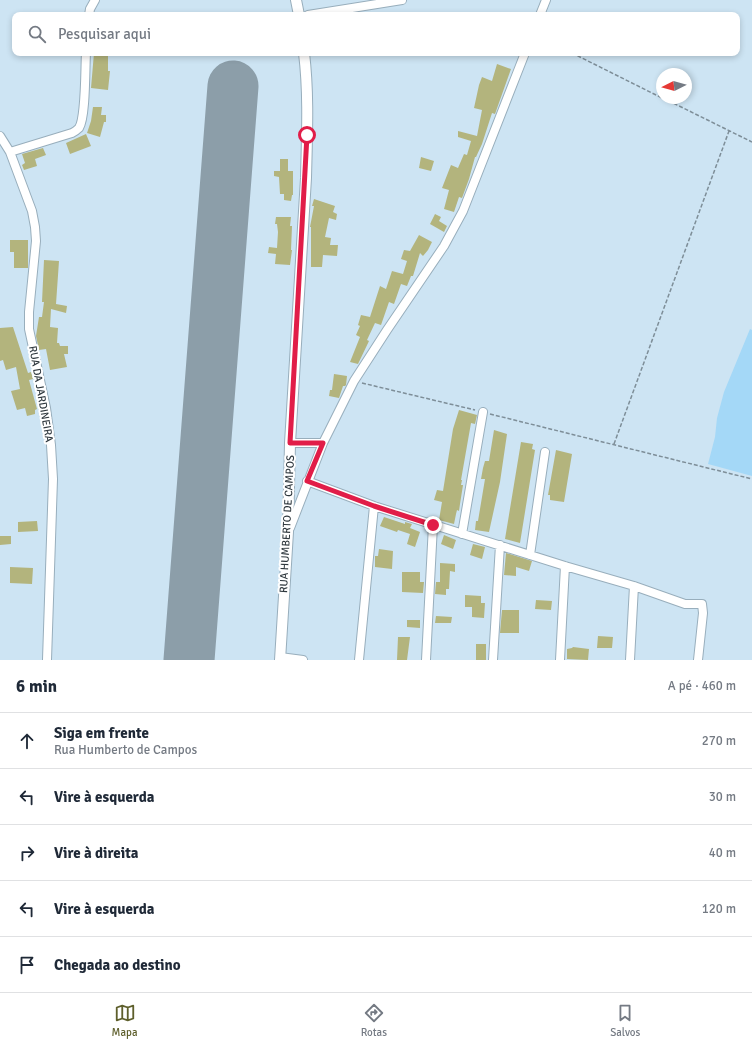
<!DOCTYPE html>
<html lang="pt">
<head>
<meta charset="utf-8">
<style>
  :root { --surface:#fff; --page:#f2f2f3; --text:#1f2937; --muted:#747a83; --line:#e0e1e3; --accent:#5e5f2c }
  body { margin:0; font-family:Signika,sans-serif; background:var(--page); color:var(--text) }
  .compass { position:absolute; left:656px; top:68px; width:36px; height:36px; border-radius:50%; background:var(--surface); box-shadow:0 2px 6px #0003; rotate:264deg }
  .stop { position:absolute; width:12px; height:12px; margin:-9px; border:3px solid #e11d48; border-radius:50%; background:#fff }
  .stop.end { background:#e11d48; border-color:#fff; box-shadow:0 1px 4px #0008 }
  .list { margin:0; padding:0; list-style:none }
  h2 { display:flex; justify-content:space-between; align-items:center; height:52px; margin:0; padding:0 16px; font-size:17px }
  h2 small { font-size:13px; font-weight:400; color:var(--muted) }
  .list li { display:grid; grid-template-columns:26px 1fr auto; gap:12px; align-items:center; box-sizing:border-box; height:56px; padding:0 16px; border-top:1px solid var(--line) }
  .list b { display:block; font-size:15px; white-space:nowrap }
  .list p { margin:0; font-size:13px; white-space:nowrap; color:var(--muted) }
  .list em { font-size:13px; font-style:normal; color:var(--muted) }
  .icon { flex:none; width:22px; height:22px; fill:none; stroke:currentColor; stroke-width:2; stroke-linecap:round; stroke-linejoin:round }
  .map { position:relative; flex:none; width:752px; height:660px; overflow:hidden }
  .search { position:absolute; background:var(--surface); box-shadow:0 2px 6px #0003; left:12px; right:12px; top:12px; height:44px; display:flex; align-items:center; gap:10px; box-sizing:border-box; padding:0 14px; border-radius:8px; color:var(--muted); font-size:15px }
  .sheet { height:332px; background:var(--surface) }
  nav { display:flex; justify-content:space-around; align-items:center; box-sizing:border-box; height:56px; border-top:1px solid var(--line); background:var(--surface); font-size:11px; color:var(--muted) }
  nav a { display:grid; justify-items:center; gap:2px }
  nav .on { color:var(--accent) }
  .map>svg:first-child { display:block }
  .green { fill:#a4d8f7 }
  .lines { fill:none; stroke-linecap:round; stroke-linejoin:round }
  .runway { stroke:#8c9ea9; stroke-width:51 }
  .building { fill:#b3b47d }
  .minor-casing { stroke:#98aebc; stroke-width:10 }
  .tertiary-casing { stroke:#98aebc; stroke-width:12 }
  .path { stroke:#7e8e98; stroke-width:1.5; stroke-dasharray:4 2; stroke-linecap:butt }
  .minor { stroke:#fff; stroke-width:8 }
  .tertiary { stroke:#fff; stroke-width:10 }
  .route { stroke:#e11d48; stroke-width:5 }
  .labels { text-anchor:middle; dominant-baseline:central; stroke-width:4; stroke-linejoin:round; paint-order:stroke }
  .street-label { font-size:11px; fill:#2f383e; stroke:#fff }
</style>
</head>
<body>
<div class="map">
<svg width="752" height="660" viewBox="0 0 752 660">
  <rect width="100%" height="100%" fill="#cde4f3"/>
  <!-- green -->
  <path class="green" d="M 750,329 L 752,330 L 752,476 L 708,464 L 715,437 L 717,418 L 724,392 Z"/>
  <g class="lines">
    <!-- runway -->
    <path class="runway" d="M 189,660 L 233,86"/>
  </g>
  <!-- building -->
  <path class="building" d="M 94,53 L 108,53 L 108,71 L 110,71 L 108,90 L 91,88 Z
    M 497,64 L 511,69 L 495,114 L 492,113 L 482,144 L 476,157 L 475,157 L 469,179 L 462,198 L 459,197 L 454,212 L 444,209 L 449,190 L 442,188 L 451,165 L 458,168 L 464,154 L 467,155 L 471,141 L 458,137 L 458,131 L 477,136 L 482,110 L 474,108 L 479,85 L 482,77 L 492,81 Z
    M 93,107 L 102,107 L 101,115 L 106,115 L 106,122 L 104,122 L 100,137 L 87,133 L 91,121 Z
    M 86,134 L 91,146 L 70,154 L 66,143 Z
    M 43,148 L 46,155 L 35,159 L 37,166 L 24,170 L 22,165 L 25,163 L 22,154 Z
    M 421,157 L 434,161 L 431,171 L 419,168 Z
    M 280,159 L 288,159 L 288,171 L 293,171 L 293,195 L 292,195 L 291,201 L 284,200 L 284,194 L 280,194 L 279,177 L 274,176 L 274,171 L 280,171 Z
    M 314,199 L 335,206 L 333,212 L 337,214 L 336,220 L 329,218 L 325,237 L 331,238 L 330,245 L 338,245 L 337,256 L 323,255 L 322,267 L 311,267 L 311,227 L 310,227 L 314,206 L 312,206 Z
    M 435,214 L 441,217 L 439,221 L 447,226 L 444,232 L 430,224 Z
    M 276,217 L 291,217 L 290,226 L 292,226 L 291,250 L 292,250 L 290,265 L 275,264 L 276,254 L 268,253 L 269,247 L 277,248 L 278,232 L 277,224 L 275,224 Z
    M 419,235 L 432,242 L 428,250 L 423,256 L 420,253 L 413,276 L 411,276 L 407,286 L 401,284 L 394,304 L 389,302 L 381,325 L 375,323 L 367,340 L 369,341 L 358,364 L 350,362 L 360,337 L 356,335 L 360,326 L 358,325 L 361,315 L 370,317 L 380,286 L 386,289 L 392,271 L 403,274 L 407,261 L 401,259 L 404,250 L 410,251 Z
    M 10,240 L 28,240 L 28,268 L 14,268 L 14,252 L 10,252 Z
    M 44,260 L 59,261 L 56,304 L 67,306 L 66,313 L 51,309 L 50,327 L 58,328 L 57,343 L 59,343 L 60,346 L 68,346 L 68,354 L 64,354 L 67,367 L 50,370 L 46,349 L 39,350 L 36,336 L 39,317 L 42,317 L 44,302 L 42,302 Z
    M 13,327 L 28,373 L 31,372 L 33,379 L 29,380 L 37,409 L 35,410 L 35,414 L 27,416 L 25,408 L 17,410 L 11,391 L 20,389 L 16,367 L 6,370 L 3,360 L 0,361 L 0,328 Z
    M 334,374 L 347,376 L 346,385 L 345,386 L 343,386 L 339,398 L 329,396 L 330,390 L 332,390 Z
    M 459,410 L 477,415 L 475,424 L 471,423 L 461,480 L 462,480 L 461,485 L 463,485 L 460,504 L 459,511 L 457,510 L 456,514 L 454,524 L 439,520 L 442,502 L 434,500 L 437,490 L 443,491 L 453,429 Z
    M 494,430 L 507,434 L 500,482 L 489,532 L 475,530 L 476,521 L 478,521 L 485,479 L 481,479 L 483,468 L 485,461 L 489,461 Z
    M 521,442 L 533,444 L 532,449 L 535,450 L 520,543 L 505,539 Z
    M 556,450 L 572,454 L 564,502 L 550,500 L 550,495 L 548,495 Z
    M 384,517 L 405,524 L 405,522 L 412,524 L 410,528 L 420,532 L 415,547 L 407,544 L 410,534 L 398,530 L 397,532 L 380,526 Z
    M 37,521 L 38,531 L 18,532 L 18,522 Z
    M 444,535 L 456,540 L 453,549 L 441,544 Z
    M 0,536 L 11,536 L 11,544 L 0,545 Z
    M 473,544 L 485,547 L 482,559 L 470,555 Z
    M 379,549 L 393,551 L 392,569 L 375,567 L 375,556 L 378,556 Z
    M 506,553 L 532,561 L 529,571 L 516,567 L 516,576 L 504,575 Z
    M 440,563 L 455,564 L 455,572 L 450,571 L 449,589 L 446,589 L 446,595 L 435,594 L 436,582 L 440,582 Z
    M 10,567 L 33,568 L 32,584 L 10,583 Z
    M 402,572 L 420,572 L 420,582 L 424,582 L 423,593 L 402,592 Z
    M 465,595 L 481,596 L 481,603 L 485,603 L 484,618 L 472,617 L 472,607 L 465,607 Z
    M 536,600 L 552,601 L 551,610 L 535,609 Z
    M 502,610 L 519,610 L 519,633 L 500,633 Z
    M 436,616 L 452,617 L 451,623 L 435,623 Z
    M 407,620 L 420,620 L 420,628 L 407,627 Z
    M 598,636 L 613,637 L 612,648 L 597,648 Z
    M 398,637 L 410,637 L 407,660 L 397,660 Z
    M 476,644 L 486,644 L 486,660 L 476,660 Z
    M 573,647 L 589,649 L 588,660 L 567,659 L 567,649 L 572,648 Z"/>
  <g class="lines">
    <!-- minor casing -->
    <g class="minor-casing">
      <path id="minor" d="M 89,15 L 90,9 L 95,0
        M 308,15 L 402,0
        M 540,15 L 546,0
        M 0,136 L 10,152 L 32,211 L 35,227 L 36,241 L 29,312 L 29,329 L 46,408 L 51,445 L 53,479 L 47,660
        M 10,152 L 72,133 C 74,132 77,130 79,128 C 86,117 85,68 86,53
        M 290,443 L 323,443
        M 307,481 L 374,506 L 565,566 L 634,586 L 685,604 L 702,604 L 703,613 L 698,660
        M 290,528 L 323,443 L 354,381 L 387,330 L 444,246 L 463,211 L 525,53
        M 462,534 L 483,412
        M 530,555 L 545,452
        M 280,657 L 303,660
        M 359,660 L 374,506
        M 426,660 L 433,525
        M 493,660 L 500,545
        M 560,660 L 565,566
        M 630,660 L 634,586"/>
    </g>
    <!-- tertiary casing -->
    <g class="tertiary-casing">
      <path id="tertiary" d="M 296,0 L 299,15
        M 280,660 L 288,532 L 290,443 L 306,178 C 307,136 309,94 304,53"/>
    </g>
    <!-- path -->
    <path class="path" d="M 572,53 L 662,98
      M 663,98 L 752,142
      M 362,383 L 475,410
      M 490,414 L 752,479
      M 614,444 L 729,131"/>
    <!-- minor -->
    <use href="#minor" class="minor"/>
    <!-- tertiary -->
    <use href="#tertiary" class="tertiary"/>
  </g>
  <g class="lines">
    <!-- route -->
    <path class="route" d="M 307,135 L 290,443 L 323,443 L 307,481 L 374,506 L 433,525"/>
  </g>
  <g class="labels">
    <!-- street labels -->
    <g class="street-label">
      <text transform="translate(41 394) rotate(80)">RUA DA JARDINEIRA</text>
      <text transform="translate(287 524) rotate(-87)">RUA HUMBERTO DE CAMPOS</text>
    </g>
  </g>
</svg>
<svg class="compass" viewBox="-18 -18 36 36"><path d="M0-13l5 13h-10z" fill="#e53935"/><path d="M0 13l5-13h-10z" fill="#747a83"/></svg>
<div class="stop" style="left:307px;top:135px"></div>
<div class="stop end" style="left:433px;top:525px"></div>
<div class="search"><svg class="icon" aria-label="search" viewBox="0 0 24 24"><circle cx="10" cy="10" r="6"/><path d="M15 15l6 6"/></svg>Pesquisar aqui</div>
</div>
<section class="sheet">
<h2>6 min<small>A pé · 460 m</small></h2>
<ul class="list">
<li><svg class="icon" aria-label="ahead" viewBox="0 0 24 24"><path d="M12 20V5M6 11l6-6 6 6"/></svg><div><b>Siga em frente</b><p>Rua Humberto de Campos</p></div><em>270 m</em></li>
<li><svg class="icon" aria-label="left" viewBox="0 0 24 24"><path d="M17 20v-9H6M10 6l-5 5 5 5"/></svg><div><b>Vire à esquerda</b></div><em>30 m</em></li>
<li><svg class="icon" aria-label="right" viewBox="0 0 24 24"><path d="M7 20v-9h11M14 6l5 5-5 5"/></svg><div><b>Vire à direita</b></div><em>40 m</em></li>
<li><svg class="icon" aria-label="left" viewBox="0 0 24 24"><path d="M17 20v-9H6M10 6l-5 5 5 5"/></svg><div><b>Vire à esquerda</b></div><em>120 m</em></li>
<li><svg class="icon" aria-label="arrive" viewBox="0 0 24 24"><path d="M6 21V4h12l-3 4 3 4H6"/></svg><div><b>Chegada ao destino</b></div></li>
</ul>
</section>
<nav>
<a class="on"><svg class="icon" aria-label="map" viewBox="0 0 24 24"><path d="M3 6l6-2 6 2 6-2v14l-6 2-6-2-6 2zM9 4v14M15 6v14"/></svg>Mapa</a>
<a><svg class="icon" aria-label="directions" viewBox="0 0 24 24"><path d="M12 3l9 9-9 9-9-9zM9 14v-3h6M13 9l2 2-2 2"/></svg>Rotas</a>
<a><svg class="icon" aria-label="saved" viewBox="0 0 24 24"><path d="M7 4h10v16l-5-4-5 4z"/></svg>Salvos</a>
</nav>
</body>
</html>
